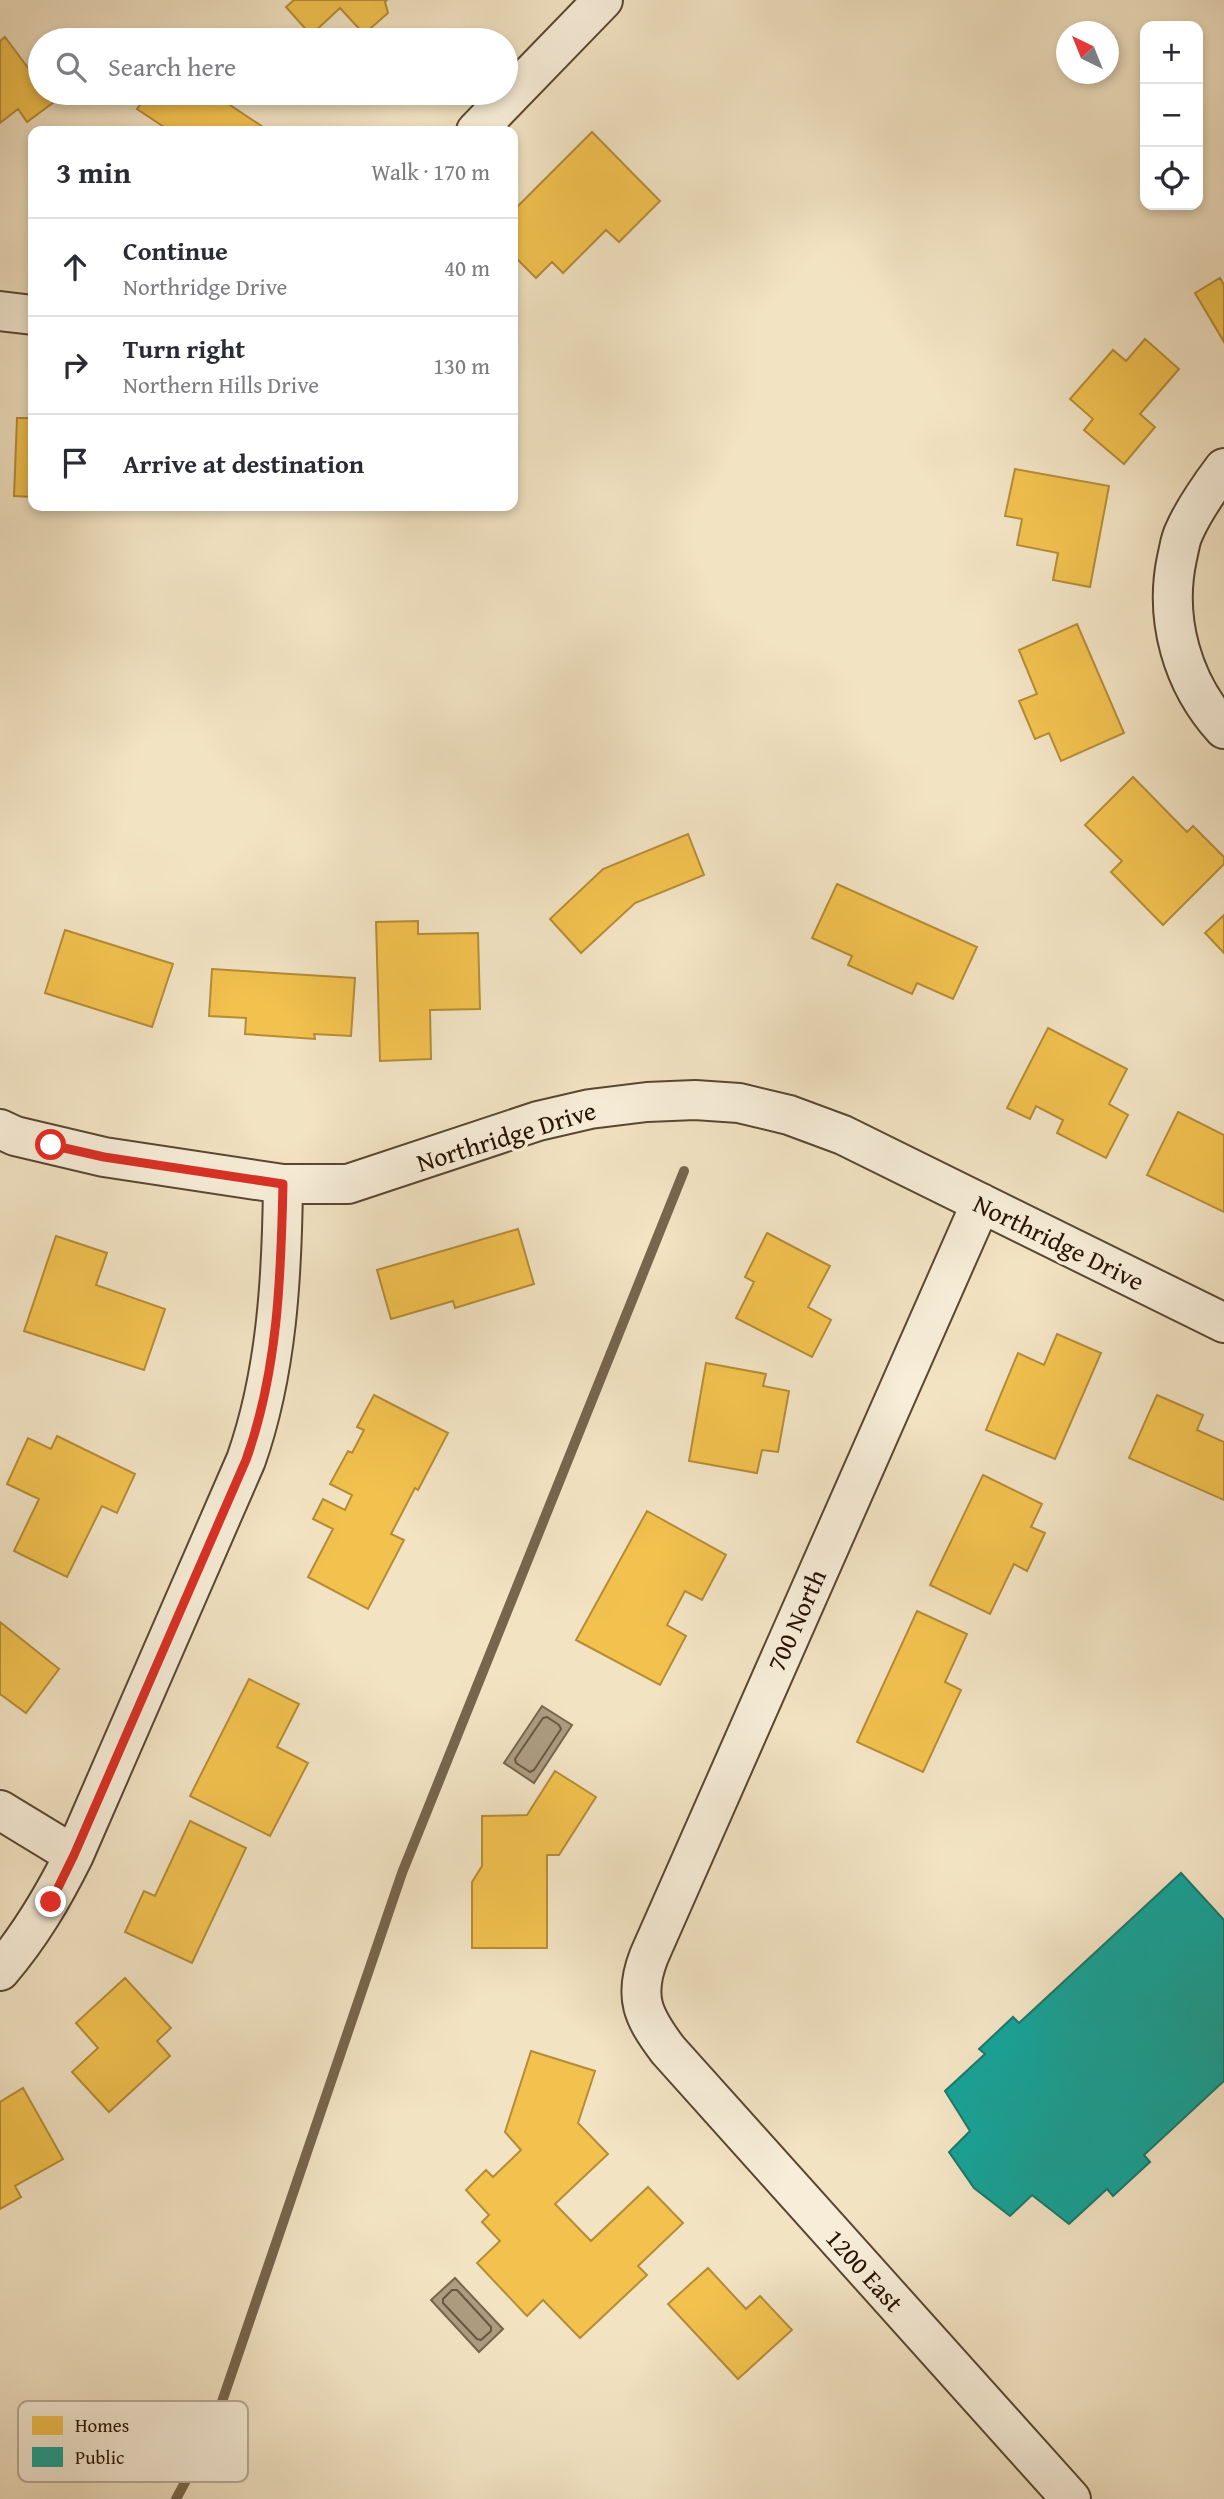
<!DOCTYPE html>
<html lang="en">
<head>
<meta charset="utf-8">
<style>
  :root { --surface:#fff; --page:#f2f2f3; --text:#2b2b33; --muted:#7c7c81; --line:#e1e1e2 }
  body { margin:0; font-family:"Gentium Book Plus",serif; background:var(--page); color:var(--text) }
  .controls { position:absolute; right:21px; top:21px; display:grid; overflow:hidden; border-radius:14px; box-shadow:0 4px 10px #0003 }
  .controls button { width:63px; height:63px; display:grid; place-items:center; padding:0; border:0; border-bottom:2px solid var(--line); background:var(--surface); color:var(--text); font:35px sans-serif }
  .compass { position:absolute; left:1056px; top:21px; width:63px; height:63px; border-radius:50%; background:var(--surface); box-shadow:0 4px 10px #0003; rotate:317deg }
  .stop { position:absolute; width:21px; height:21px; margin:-16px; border:5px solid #d93025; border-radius:50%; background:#fff }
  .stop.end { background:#d93025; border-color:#fff; box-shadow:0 2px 7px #0008 }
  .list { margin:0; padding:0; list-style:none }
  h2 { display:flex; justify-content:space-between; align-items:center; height:91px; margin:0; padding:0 28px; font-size:30px }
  h2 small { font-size:23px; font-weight:400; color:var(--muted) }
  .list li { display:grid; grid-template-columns:46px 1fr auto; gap:21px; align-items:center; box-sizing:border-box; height:98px; padding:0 28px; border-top:2px solid var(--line) }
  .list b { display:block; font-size:26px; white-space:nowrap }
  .list p { margin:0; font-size:23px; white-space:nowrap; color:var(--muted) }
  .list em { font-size:23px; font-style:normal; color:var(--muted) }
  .icon { flex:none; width:38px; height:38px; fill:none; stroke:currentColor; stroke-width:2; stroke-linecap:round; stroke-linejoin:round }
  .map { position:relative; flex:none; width:1224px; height:2499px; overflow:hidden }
  .search { position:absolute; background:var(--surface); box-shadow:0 4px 10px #0003; left:28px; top:28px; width:490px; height:77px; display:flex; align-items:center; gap:18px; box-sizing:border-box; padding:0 24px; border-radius:38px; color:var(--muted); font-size:26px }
  .panel { position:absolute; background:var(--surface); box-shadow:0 4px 10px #0003; left:28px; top:126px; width:490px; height:385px; border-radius:14px }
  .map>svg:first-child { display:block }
  .water { fill:#ad9c81; stroke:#77654d; stroke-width:2 }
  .homes { fill:#f2c14e; stroke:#b58c37; stroke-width:2 }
  .public { fill:#17a398; stroke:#1c786a; stroke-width:2 }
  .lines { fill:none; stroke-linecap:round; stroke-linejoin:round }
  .shore { stroke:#6a5740; stroke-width:2 }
  .stream { stroke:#77654d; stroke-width:10 }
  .minor-casing { stroke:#5a4631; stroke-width:42 }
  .minor { stroke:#f7edd8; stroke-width:38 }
  .route { stroke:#d93025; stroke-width:9 }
  .labels { text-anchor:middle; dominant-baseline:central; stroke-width:7; stroke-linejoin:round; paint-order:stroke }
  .street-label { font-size:26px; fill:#271200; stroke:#f7edd8 }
  .key { fill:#f7edd8; stroke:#b9ab97; stroke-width:2 }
  .key-label { font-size:19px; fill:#271200 }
</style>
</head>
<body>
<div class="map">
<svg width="1224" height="2499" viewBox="0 0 1224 2499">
  <rect width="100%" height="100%" fill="#f2e3c3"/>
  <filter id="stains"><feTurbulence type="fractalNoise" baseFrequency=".00286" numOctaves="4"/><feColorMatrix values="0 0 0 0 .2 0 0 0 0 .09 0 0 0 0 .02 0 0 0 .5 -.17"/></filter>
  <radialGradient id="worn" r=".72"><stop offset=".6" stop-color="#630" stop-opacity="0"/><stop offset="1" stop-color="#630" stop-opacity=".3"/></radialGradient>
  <!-- water -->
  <path class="water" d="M 542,1706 L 572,1725 L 534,1783 L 504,1763 Z
    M 455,2278 L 503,2329 L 479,2352 L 431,2300 Z"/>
  <!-- homes -->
  <path class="homes" d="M 294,0 L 387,0 L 385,2 L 388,13 L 364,34 L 340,8 L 311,35 L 286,7 Z
    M 5,37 L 40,84 L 40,93 L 47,93 L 54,102 L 27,122 L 18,109 L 0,123 L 0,41 Z
    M 148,93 L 212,93 L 263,127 L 260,131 L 170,131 L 137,109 Z
    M 592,132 L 660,201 L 619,242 L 606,230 L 563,273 L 552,262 L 536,278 L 513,255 L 513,211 Z
    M 1220,278 L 1224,285 L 1224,342 L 1195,293 Z
    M 1145,339 L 1179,369 L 1140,414 L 1155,427 L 1124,464 L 1084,430 L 1093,419 L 1070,399 L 1113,350 L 1126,361 Z
    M 17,418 L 33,418 L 33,497 L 14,496 Z
    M 1015,469 L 1109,486 L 1090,587 L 1053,580 L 1058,553 L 1017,545 L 1022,519 L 1005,516 Z
    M 1077,624 L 1124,733 L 1061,761 L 1049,733 L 1035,739 L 1019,701 L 1037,694 L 1019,650 Z
    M 1133,777 L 1187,832 L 1193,826 L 1224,857 L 1224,864 L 1163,925 L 1111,872 L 1122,861 L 1085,825 Z
    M 688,834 L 704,875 L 635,903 L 581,953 L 550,919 L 603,869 Z
    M 837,884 L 977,947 L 953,999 L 917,983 L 912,994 L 848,965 L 852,956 L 812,938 Z
    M 1224,915 L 1224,953 L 1205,933 Z
    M 418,921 L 418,934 L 478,933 L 480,1009 L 430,1010 L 431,1059 L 380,1061 L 376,922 Z
    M 65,930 L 173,964 L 152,1027 L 45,993 Z
    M 212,969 L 355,978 L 351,1036 L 314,1034 L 315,1039 L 245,1034 L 246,1018 L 209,1016 Z
    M 1048,1028 L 1127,1069 L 1109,1104 L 1128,1115 L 1106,1158 L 1057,1133 L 1063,1120 L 1036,1106 L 1030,1119 L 1007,1108 Z
    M 1178,1112 L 1224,1135 L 1224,1212 L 1147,1175 Z
    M 518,1229 L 534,1284 L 455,1308 L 453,1301 L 391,1319 L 377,1270 Z
    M 767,1233 L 830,1266 L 808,1307 L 831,1320 L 812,1357 L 736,1318 L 754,1282 L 745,1277 Z
    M 56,1236 L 107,1253 L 96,1285 L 165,1309 L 144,1370 L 24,1331 Z
    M 1057,1334 L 1101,1353 L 1055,1459 L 986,1430 L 1018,1353 L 1044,1365 Z
    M 706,1363 L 766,1374 L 763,1386 L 789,1391 L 778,1452 L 762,1450 L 757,1473 L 689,1461 Z
    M 374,1395 L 448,1433 L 418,1490 L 415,1488 L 391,1534 L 404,1540 L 368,1609 L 308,1577 L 333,1529 L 313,1519 L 323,1499 L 345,1510 L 352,1495 L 330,1484 L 348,1451 L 352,1453 L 364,1430 L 357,1427 Z
    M 1157,1395 L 1203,1415 L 1197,1430 L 1224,1442 L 1224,1500 L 1129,1458 Z
    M 57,1436 L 135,1474 L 117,1513 L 102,1506 L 67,1577 L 14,1551 L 39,1499 L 7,1484 L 28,1438 L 51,1449 Z
    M 983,1475 L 1042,1504 L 1031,1527 L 1045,1533 L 1027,1571 L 1014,1564 L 990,1614 L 930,1585 Z
    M 647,1511 L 726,1555 L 702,1600 L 685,1591 L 667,1625 L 686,1636 L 660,1685 L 576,1640 Z
    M 917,1611 L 967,1634 L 945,1682 L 961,1690 L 923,1772 L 857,1742 Z
    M 0,1622 L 59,1669 L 26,1713 L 0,1694 Z
    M 249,1679 L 299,1704 L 277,1747 L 308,1763 L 270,1836 L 190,1796 Z
    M 555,1771 L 596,1797 L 559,1855 L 547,1855 L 547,1948 L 472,1948 L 472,1882 L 482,1866 L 482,1816 L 527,1815 Z
    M 190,1821 L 246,1848 L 192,1963 L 125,1932 L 144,1891 L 155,1896 Z
    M 125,1978 L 171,2028 L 157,2041 L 170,2056 L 109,2112 L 72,2072 L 98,2048 L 76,2023 Z
    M 531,2051 L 595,2071 L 578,2123 L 608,2154 L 555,2204 L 591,2241 L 648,2187 L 683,2223 L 638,2266 L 647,2275 L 580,2338 L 543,2300 L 527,2316 L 477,2263 L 500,2241 L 482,2222 L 489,2215 L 466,2190 L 486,2170 L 493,2177 L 521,2150 L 505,2132 Z
    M 23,2088 L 63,2159 L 15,2186 L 21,2197 L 0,2209 L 0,2102 Z
    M 708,2268 L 746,2309 L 760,2296 L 792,2330 L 738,2379 L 668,2304 Z"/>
  <!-- public -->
  <path class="public" d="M 1181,1873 L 1224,1920 L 1224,2081 L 1144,2155 L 1150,2162 L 1113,2196 L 1107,2189 L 1069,2224 L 1032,2195 L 1010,2216 L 974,2188 L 949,2152 L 970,2131 L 945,2091 L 985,2054 L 979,2049 L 1013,2017 L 1019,2023 Z"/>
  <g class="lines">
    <!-- shore -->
    <path class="shore" d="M 547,1717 L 559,1725 L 561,1729 L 534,1770 L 530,1772 L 516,1763 L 515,1759 L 543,1718 Z
      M 452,2290 L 457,2290 L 491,2327 L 491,2331 L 481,2340 L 477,2339 L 443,2303 L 443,2299 Z"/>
    <!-- stream -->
    <path class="stream" d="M 176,2499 L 211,2434 L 402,1873 L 684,1171"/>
    <!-- minor casing -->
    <g class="minor-casing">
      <path id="minor" d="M 476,131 L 603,0
        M 0,311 L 33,315
        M 1224,468 C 1209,488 1194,509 1184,532 C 1180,540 1179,550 1177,558 C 1164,619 1182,683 1224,729
        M 0,1129 L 15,1136 L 104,1157 L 283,1184 L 348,1184 L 538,1121 L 590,1109 L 647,1102 L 695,1100 L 739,1103 L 789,1115 L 843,1135 L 1224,1323
        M 981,1203 L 649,1956 C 633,1997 643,2017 668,2050 L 1071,2499
        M 0,1810 L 74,1855
        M 0,1971 C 31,1935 53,1897 74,1855 L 246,1460 C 277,1372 282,1276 283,1184"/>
    </g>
    <!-- minor -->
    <use href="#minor" class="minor"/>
  </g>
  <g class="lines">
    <!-- route -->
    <path class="route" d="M 51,1902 L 74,1855 L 246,1460 C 278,1371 281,1276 283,1184 L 104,1157 L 51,1145"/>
  </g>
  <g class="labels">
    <!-- street labels -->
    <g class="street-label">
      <text transform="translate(506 1136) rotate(-17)">Northridge Drive</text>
      <text transform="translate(1059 1242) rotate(26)">Northridge Drive</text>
      <text transform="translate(796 1620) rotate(-66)">700 North</text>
      <text transform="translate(865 2270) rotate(48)">1200 East</text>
    </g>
  </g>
  <!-- legend -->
  <rect x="18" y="2401" width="230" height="81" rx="10" class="key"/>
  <rect x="32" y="2416" width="31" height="19" fill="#f2c14e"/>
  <rect x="32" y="2447" width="31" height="20" fill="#17a398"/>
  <g class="key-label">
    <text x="75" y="2432">Homes</text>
    <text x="75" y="2464">Public</text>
  </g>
  <rect width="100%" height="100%" filter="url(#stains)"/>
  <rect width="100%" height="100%" fill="url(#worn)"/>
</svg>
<div class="controls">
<button>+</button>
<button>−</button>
<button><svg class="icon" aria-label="locate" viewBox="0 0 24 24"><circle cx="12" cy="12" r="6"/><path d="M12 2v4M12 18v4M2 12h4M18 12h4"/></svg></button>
</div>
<svg class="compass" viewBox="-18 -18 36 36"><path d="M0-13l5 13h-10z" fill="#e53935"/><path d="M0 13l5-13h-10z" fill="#7c7c81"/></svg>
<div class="stop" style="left:51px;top:1145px"></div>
<div class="stop end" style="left:51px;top:1902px"></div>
<div class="search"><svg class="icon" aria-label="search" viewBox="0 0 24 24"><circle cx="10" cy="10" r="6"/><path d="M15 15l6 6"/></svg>Search here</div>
<section class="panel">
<h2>3 min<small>Walk · 170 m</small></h2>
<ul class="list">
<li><svg class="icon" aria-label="ahead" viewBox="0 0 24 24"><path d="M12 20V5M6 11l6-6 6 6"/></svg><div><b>Continue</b><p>Northridge Drive</p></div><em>40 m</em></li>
<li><svg class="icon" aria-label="right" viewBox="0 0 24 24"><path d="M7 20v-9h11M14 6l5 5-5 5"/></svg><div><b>Turn right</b><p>Northern Hills Drive</p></div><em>130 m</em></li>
<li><svg class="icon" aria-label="arrive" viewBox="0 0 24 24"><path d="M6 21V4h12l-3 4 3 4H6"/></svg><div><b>Arrive at destination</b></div></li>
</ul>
</section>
</div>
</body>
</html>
